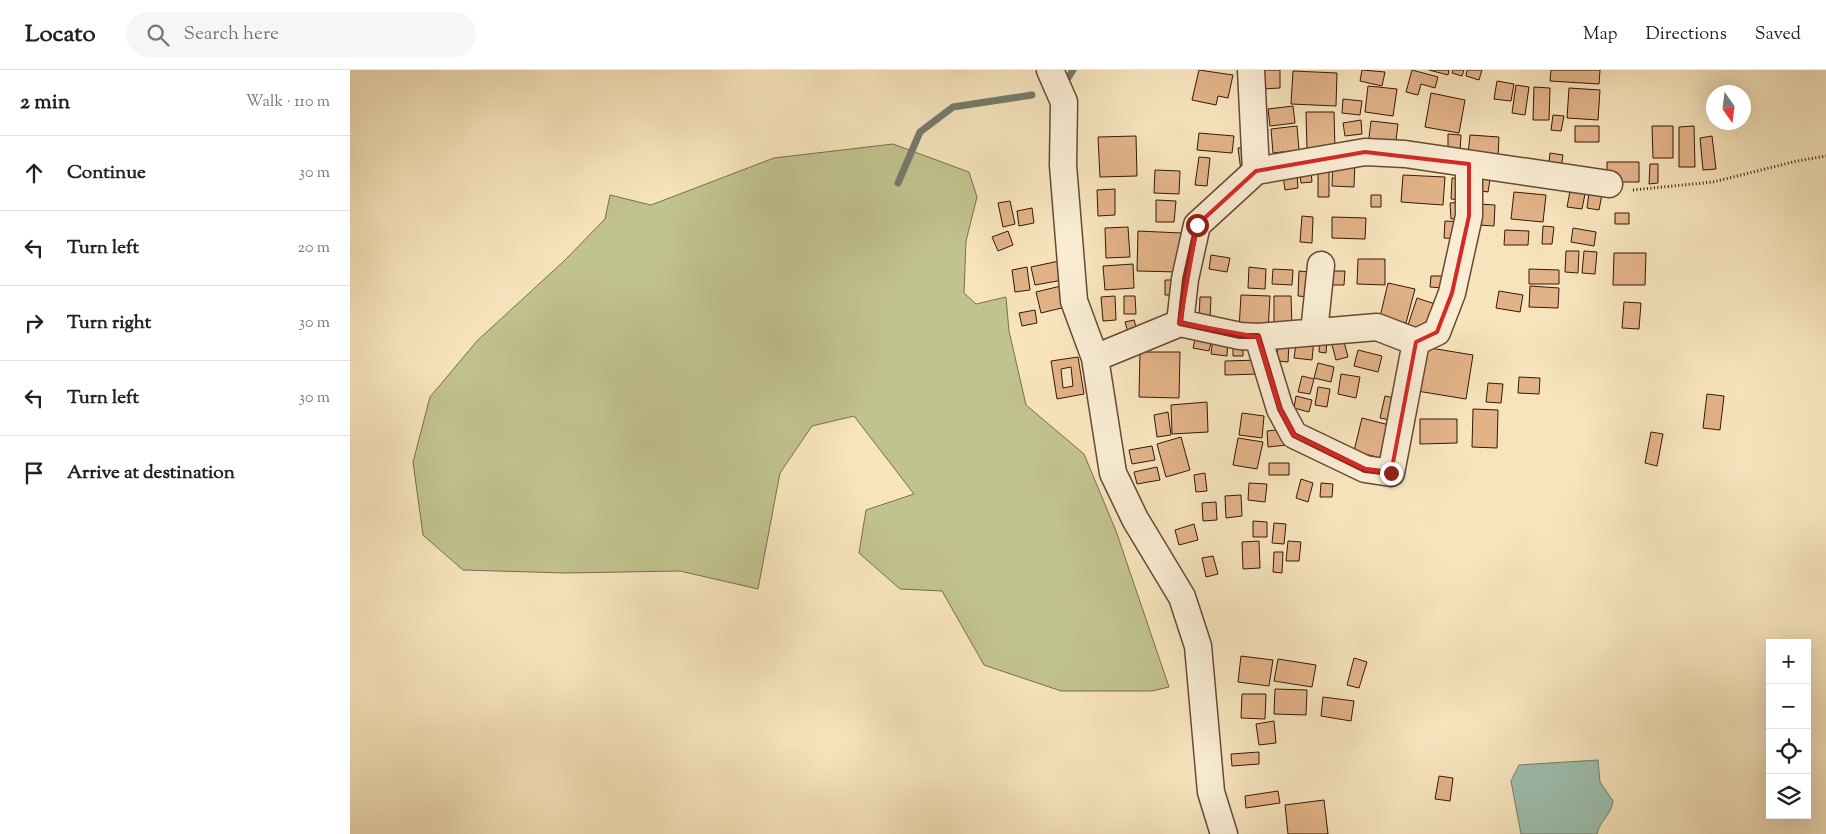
<!DOCTYPE html>
<html lang="en">
<head>
<meta charset="utf-8">
<style>
  :root { --surface:#fff; --page:#f6f6f6; --text:#222; --muted:#767676; --line:#e0e0e0 }
  body { margin:0; font-family:"Sorts Mill Goudy",serif; background:var(--page); color:var(--text) }
  .controls { position:absolute; right:15px; bottom:15px; display:grid; overflow:hidden; border-radius:0px; box-shadow:0 5px 20px #0002 }
  .controls button { width:45px; height:45px; display:grid; place-items:center; padding:0; border:0; border-bottom:1px solid var(--line); background:var(--surface); color:var(--text); font:25px sans-serif }
  .compass { position:absolute; left:1356px; top:15px; width:45px; height:45px; border-radius:50%; background:var(--surface); box-shadow:0 5px 20px #0002; rotate:166deg }
  .stop { position:absolute; width:15px; height:15px; margin:-11px; border:4px solid #8f2418; border-radius:50%; background:#fff }
  .stop.end { background:#8f2418; border-color:#fff; box-shadow:0 1px 5px #0008 }
  .list { margin:0; padding:0; list-style:none }
  h2 { display:flex; justify-content:space-between; align-items:center; height:65px; margin:0; padding:0 20px; font-size:21px }
  h2 small { font-size:16px; font-weight:400; color:var(--muted) }
  .list li { display:grid; grid-template-columns:32px 1fr auto; gap:15px; align-items:center; box-sizing:border-box; height:75px; padding:0 20px; border-top:1px solid var(--line) }
  .list b { display:block; font-size:19px; white-space:nowrap }
  .list em { font-size:16px; font-style:normal; color:var(--muted) }
  .icon { flex:none; width:28px; height:28px; fill:none; stroke:currentColor; stroke-width:2; stroke-linecap:round; stroke-linejoin:round }
  .map { position:relative; flex:none; width:1476px; height:764px; overflow:hidden }
  header { display:flex; align-items:center; gap:30px; box-sizing:border-box; height:70px; padding:0 25px; background:var(--surface); border-bottom:1px solid var(--line) }
  header strong { font-size:24px }
  nav { display:flex; gap:28px; margin-inline-start:auto; font-size:18px }
  .search { width:350px; height:45px; background:var(--page); display:flex; align-items:center; gap:12px; box-sizing:border-box; padding:0 18px; border-radius:28px; color:var(--muted); font-size:19px }
  main { display:flex }
  aside { flex:1; background:var(--surface) }
  .map>svg:first-child { display:block }
  .green { fill:#c1c38e; stroke:#7c6d4b }
  .water { fill:#9dbfaf; stroke:#747c6c }
  .lines { fill:none; stroke-linecap:round; stroke-linejoin:round }
  .stream { stroke:#747c6c; stroke-width:7 }
  .building { fill:#e3b388; stroke:#361708; fill-rule:evenodd }
  .minor-casing { stroke:#664a35; stroke-width:29 }
  .path { stroke:#361708; stroke-width:3; stroke-dasharray:1 2.5; stroke-linecap:butt }
  .minor { stroke:#faedd4; stroke-width:26 }
  .route { stroke:#8f2418; stroke-width:6 }
  .marked { fill:none; stroke:#d62828; stroke-width:4; stroke-linejoin:round }
</style>
</head>
<body>
<header>
<strong>Locato</strong>
<div class="search"><svg class="icon" aria-label="search" viewBox="0 0 24 24"><circle cx="10" cy="10" r="6"/><path d="M15 15l6 6"/></svg>Search here</div>
<nav><a>Map</a><a>Directions</a><a>Saved</a></nav>
</header>
<main>
<aside>
<h2>2 min<small>Walk · 110 m</small></h2>
<ul class="list">
<li><svg class="icon" aria-label="ahead" viewBox="0 0 24 24"><path d="M12 20V5M6 11l6-6 6 6"/></svg><div><b>Continue</b></div><em>30 m</em></li>
<li><svg class="icon" aria-label="left" viewBox="0 0 24 24"><path d="M17 20v-9H6M10 6l-5 5 5 5"/></svg><div><b>Turn left</b></div><em>20 m</em></li>
<li><svg class="icon" aria-label="right" viewBox="0 0 24 24"><path d="M7 20v-9h11M14 6l5 5-5 5"/></svg><div><b>Turn right</b></div><em>30 m</em></li>
<li><svg class="icon" aria-label="left" viewBox="0 0 24 24"><path d="M17 20v-9H6M10 6l-5 5 5 5"/></svg><div><b>Turn left</b></div><em>30 m</em></li>
<li><svg class="icon" aria-label="arrive" viewBox="0 0 24 24"><path d="M6 21V4h12l-3 4 3 4H6"/></svg><div><b>Arrive at destination</b></div></li>
</ul>
</aside>
<div class="map">
<svg width="1476" height="764" viewBox="0 0 1476 764">
  <rect width="100%" height="100%" fill="#f7e4bd"/>
  <filter id="stains"><feTurbulence type="fractalNoise" baseFrequency=".004" numOctaves="4"/><feColorMatrix values="0 0 0 0 .2 0 0 0 0 .09 0 0 0 0 .02 0 0 0 .5 -.17"/></filter>
  <radialGradient id="worn" r=".72"><stop offset=".6" stop-color="#630" stop-opacity="0"/><stop offset="1" stop-color="#630" stop-opacity=".3"/></radialGradient>
  <!-- green -->
  <path class="green" d="M 543,74 L 619,102 L 627,127 L 616,171 L 614,223 L 626,234 L 656,227 L 659,261 L 676,335 L 734,384 L 766,461 L 819,617 L 802,621 L 711,621 L 634,595 L 592,521 L 550,519 L 509,483 L 516,440 L 564,424 L 504,346 L 462,356 L 430,403 L 408,519 L 330,501 L 216,503 L 113,500 L 73,465 L 63,392 L 80,327 L 127,271 L 214,191 L 255,149 L 260,125 L 301,135 L 424,88 Z"/>
  <!-- water -->
  <path class="water" d="M 1248,690 L 1250,712 L 1263,731 C 1262,744 1250,750 1247,764 L 1171,764 L 1161,711 L 1169,695 Z"/>
  <g class="lines">
    <!-- stream -->
    <path class="stream" d="M 718,8 L 723,0
      M 548,113 L 570,62 L 603,37 L 682,25"/>
  </g>
  <!-- building -->
  <path class="building" d="M 849,0 L 883,5 L 878,28 L 868,26 L 866,35 L 842,30 Z
    M 911,0 L 930,0 L 930,18 L 912,19 Z
    M 1012,0 L 1035,2 L 1032,16 L 1010,11 Z
    M 1062,0 L 1088,7 L 1085,18 L 1071,14 L 1068,25 L 1056,22 Z
    M 1079,0 L 1099,0 L 1098,5 Z
    M 1103,0 L 1114,0 L 1112,6 L 1102,3 Z
    M 1117,0 L 1132,0 L 1129,10 L 1116,6 Z
    M 1201,0 L 1250,0 L 1249,14 L 1200,11 Z
    M 943,1 L 987,3 L 986,36 L 941,34 Z
    M 1147,11 L 1164,14 L 1161,31 L 1144,29 Z
    M 1166,15 L 1179,17 L 1175,45 L 1162,43 Z
    M 1018,16 L 1047,19 L 1043,46 L 1015,42 Z
    M 1184,17 L 1200,18 L 1199,50 L 1183,50 Z
    M 1219,18 L 1250,20 L 1248,50 L 1217,48 Z
    M 1081,23 L 1115,30 L 1109,63 L 1075,57 Z
    M 993,29 L 1012,31 L 1010,45 L 992,43 Z
    M 943,36 L 945,53 L 920,56 L 918,39 Z
    M 956,42 L 984,42 L 985,80 L 957,80 Z
    M 1203,45 L 1214,46 L 1211,61 L 1201,60 Z
    M 1011,50 L 1012,64 L 995,66 L 993,53 Z
    M 1021,51 L 1048,54 L 1045,78 L 1018,76 Z
    M 947,56 L 949,80 L 923,83 L 921,59 Z
    M 1225,56 L 1249,56 L 1249,72 L 1225,72 Z
    M 1302,56 L 1323,56 L 1323,88 L 1303,88 Z
    M 1344,56 L 1345,97 L 1329,97 L 1329,57 Z
    M 849,63 L 884,66 L 882,83 L 847,80 Z
    M 1098,64 L 1111,65 L 1110,82 L 1098,81 Z
    M 1120,65 L 1149,67 L 1148,87 L 1118,84 Z
    M 786,66 L 787,106 L 750,107 L 748,67 Z
    M 1362,66 L 1366,99 L 1353,100 L 1350,68 Z
    M 900,77 L 891,101 L 888,78 Z
    M 1200,83 L 1213,85 L 1210,104 L 1198,102 Z
    M 849,87 L 860,88 L 857,116 L 845,115 Z
    M 983,89 L 1005,90 L 1004,117 L 982,116 Z
    M 1257,92 L 1289,92 L 1289,112 L 1257,112 Z
    M 1300,94 L 1308,94 L 1308,113 L 1299,114 Z
    M 968,99 L 979,99 L 979,127 L 968,127 Z
    M 805,100 L 830,101 L 829,124 L 804,123 Z
    M 961,101 L 962,112 L 951,113 L 950,103 Z
    M 1128,101 L 1141,103 L 1138,122 L 1125,120 Z
    M 947,104 L 948,118 L 935,120 L 933,106 Z
    M 1053,105 L 1095,107 L 1093,135 L 1051,132 Z
    M 1102,108 L 1113,109 L 1111,130 L 1101,129 Z
    M 1221,116 L 1236,119 L 1232,139 L 1217,137 Z
    M 765,119 L 765,145 L 748,146 L 747,120 Z
    M 1164,122 L 1196,125 L 1193,152 L 1161,149 Z
    M 1239,123 L 1252,124 L 1249,140 L 1237,138 Z
    M 1021,125 L 1031,125 L 1031,137 L 1021,137 Z
    M 806,130 L 826,131 L 824,152 L 806,152 Z
    M 660,131 L 665,154 L 653,157 L 648,133 Z
    M 1111,132 L 1112,148 L 1101,149 L 1100,133 Z
    M 1129,134 L 1145,135 L 1144,156 L 1129,155 Z
    M 682,138 L 684,153 L 669,156 L 667,141 Z
    M 1265,143 L 1279,143 L 1279,154 L 1265,154 Z
    M 952,146 L 963,147 L 962,173 L 950,172 Z
    M 982,147 L 1016,148 L 1015,169 L 982,168 Z
    M 1095,151 L 1112,152 L 1110,169 L 1094,168 Z
    M 1193,156 L 1204,157 L 1202,174 L 1192,174 Z
    M 778,157 L 780,187 L 756,188 L 755,158 Z
    M 1223,158 L 1246,162 L 1244,176 L 1221,172 Z
    M 1155,160 L 1179,161 L 1178,175 L 1154,175 Z
    M 658,161 L 663,175 L 648,181 L 642,167 Z
    M 788,161 L 831,163 L 829,202 L 787,201 Z
    M 1216,181 L 1229,181 L 1228,203 L 1215,202 Z
    M 1234,181 L 1247,182 L 1245,204 L 1232,203 Z
    M 1264,183 L 1296,183 L 1295,215 L 1263,215 Z
    M 861,185 L 880,188 L 877,202 L 859,199 Z
    M 1008,189 L 1035,189 L 1035,215 L 1007,214 Z
    M 709,191 L 713,210 L 685,215 L 681,197 Z
    M 783,194 L 784,218 L 755,220 L 753,196 Z
    M 677,197 L 680,220 L 665,222 L 662,200 Z
    M 899,197 L 916,199 L 915,219 L 898,218 Z
    M 923,199 L 943,200 L 942,215 L 922,214 Z
    M 1179,199 L 1209,200 L 1209,214 L 1179,214 Z
    M 949,201 L 960,202 L 958,227 L 948,226 Z
    M 973,201 L 995,201 L 994,215 L 973,215 Z
    M 1081,206 L 1094,206 L 1093,218 L 1080,217 Z
    M 815,210 L 829,210 L 829,225 L 815,225 Z
    M 1038,213 L 1065,219 L 1056,253 L 1030,247 Z
    M 715,215 L 720,236 L 691,243 L 686,222 Z
    M 1180,216 L 1209,218 L 1208,238 L 1179,237 Z
    M 1149,221 L 1173,225 L 1170,242 L 1146,238 Z
    M 891,225 L 920,226 L 918,261 L 889,259 Z
    M 765,226 L 766,250 L 753,251 L 751,227 Z
    M 774,226 L 785,226 L 786,244 L 774,244 Z
    M 924,226 L 941,226 L 942,258 L 924,258 Z
    M 850,227 L 861,227 L 860,249 L 849,249 Z
    M 1067,228 L 1085,234 L 1076,261 L 1058,255 Z
    M 1274,232 L 1291,233 L 1289,259 L 1272,258 Z
    M 685,240 L 687,253 L 672,256 L 669,243 Z
    M 784,250 L 788,264 L 779,266 L 775,252 Z
    M 847,261 L 863,265 L 859,281 L 843,278 Z
    M 947,267 L 964,269 L 962,290 L 944,288 Z
    M 863,268 L 878,269 L 877,286 L 861,284 Z
    M 970,268 L 977,269 L 976,283 L 969,282 Z
    M 993,268 L 998,287 L 986,290 L 981,271 Z
    M 883,272 L 893,272 L 893,286 L 883,286 Z
    M 928,273 L 939,274 L 938,292 L 927,291 Z
    M 1074,277 L 1123,285 L 1116,329 L 1067,321 Z
    M 1008,280 L 1032,286 L 1028,302 L 1004,296 Z
    M 790,282 L 830,282 L 829,328 L 789,327 Z
    M 728,287 L 734,324 L 707,329 L 701,291 ZM 721,297 L 723,316 L 713,318 L 711,299 Z
    M 910,290 L 910,304 L 875,305 L 875,291 Z
    M 968,293 L 984,297 L 981,312 L 964,308 Z
    M 991,304 L 1010,307 L 1006,328 L 988,324 Z
    M 952,306 L 964,309 L 960,324 L 948,322 Z
    M 1169,307 L 1190,308 L 1189,324 L 1168,323 Z
    M 1138,313 L 1153,314 L 1151,333 L 1136,332 Z
    M 968,317 L 980,319 L 977,337 L 965,335 Z
    M 1357,324 L 1374,326 L 1370,360 L 1353,358 Z
    M 946,326 L 962,330 L 959,342 L 944,338 Z
    M 1035,326 L 1050,329 L 1044,351 L 1030,348 Z
    M 857,332 L 858,362 L 822,364 L 821,335 Z
    M 1123,339 L 1148,340 L 1147,378 L 1122,377 Z
    M 818,342 L 821,365 L 807,367 L 804,345 Z
    M 892,343 L 914,346 L 912,368 L 889,365 Z
    M 1012,348 L 1043,356 L 1034,389 L 1004,381 Z
    M 1070,349 L 1107,349 L 1107,373 L 1070,374 Z
    M 935,359 L 937,375 L 918,377 L 917,361 Z
    M 1301,362 L 1313,364 L 1307,396 L 1295,393 Z
    M 831,367 L 840,400 L 816,407 L 807,374 Z
    M 888,368 L 913,372 L 907,399 L 883,395 Z
    M 802,376 L 805,390 L 782,394 L 779,380 Z
    M 919,393 L 939,393 L 939,405 L 919,405 Z
    M 807,397 L 810,410 L 787,414 L 784,402 Z
    M 855,403 L 857,421 L 846,422 L 844,405 Z
    M 951,409 L 963,413 L 958,432 L 946,428 Z
    M 899,413 L 917,414 L 915,432 L 898,430 Z
    M 971,413 L 983,414 L 982,427 L 970,427 Z
    M 891,425 L 892,446 L 876,448 L 875,426 Z
    M 866,432 L 867,450 L 853,451 L 852,433 Z
    M 903,451 L 917,452 L 917,467 L 903,467 Z
    M 924,453 L 936,454 L 934,474 L 922,473 Z
    M 844,454 L 848,470 L 829,475 L 825,460 Z
    M 909,471 L 910,498 L 893,499 L 892,472 Z
    M 938,471 L 951,472 L 949,491 L 936,491 Z
    M 924,482 L 933,482 L 932,503 L 923,502 Z
    M 863,486 L 868,504 L 856,507 L 852,488 Z
    M 891,586 L 923,590 L 919,616 L 888,612 Z
    M 1004,588 L 1017,592 L 1009,618 L 997,615 Z
    M 928,589 L 966,595 L 962,617 L 924,611 Z
    M 925,619 L 957,620 L 956,645 L 924,644 Z
    M 892,624 L 916,624 L 915,649 L 891,648 Z
    M 973,627 L 1004,631 L 1001,651 L 971,646 Z
    M 924,651 L 926,673 L 909,675 L 906,654 Z
    M 909,682 L 909,694 L 882,696 L 881,684 Z
    M 1089,706 L 1103,708 L 1100,731 L 1085,729 Z
    M 928,721 L 930,733 L 896,738 L 895,726 Z
    M 974,730 L 978,764 L 938,764 L 935,735 Z"/>
  <g class="lines">
    <!-- minor casing -->
    <g class="minor-casing">
      <path id="minor" d="M 700,0 L 714,32 L 713,95 L 724,231 L 745,288 L 763,403 L 785,449 L 832,527 L 848,576 L 861,722 L 874,764
        M 906,101 L 1015,82 L 1055,84 L 1259,114
        M 830,253 L 890,266 L 908,267 L 1027,257 L 1066,272 L 1087,262 L 1102,223 L 1119,146 L 1119,94
        M 964,262 L 971,195
        M 908,267 L 930,339 L 944,365 L 1015,399 L 1041,403 L 1066,272
        M 745,288 L 830,253 L 835,209 L 847,155 L 906,101 L 901,0"/>
    </g>
    <!-- path -->
    <path class="path" d="M 1283,120 L 1363,112 L 1447,91 L 1476,86"/>
    <!-- minor -->
    <use href="#minor" class="minor"/>
  </g>
  <g class="lines">
    <!-- route -->
    <path class="route" d="M 847,155 L 835,209 L 830,253 L 890,266 L 908,266 L 930,339 L 944,365 L 1015,400 L 1041,403"/>
  </g>
  <!-- marked area -->
  <path class="marked" d="M 1015,82 L 1119,94 L 1119,146 L 1102,223 L 1087,262 L 1066,272 L 1041,403 L 1015,399 L 944,365 L 930,339 L 908,267 L 830,253 L 847,155 L 906,101 Z"/>
  <rect width="100%" height="100%" filter="url(#stains)"/>
  <rect width="100%" height="100%" fill="url(#worn)"/>
</svg>
<div class="controls">
<button>+</button>
<button>−</button>
<button><svg class="icon" aria-label="locate" viewBox="0 0 24 24"><circle cx="12" cy="12" r="6"/><path d="M12 2v4M12 18v4M2 12h4M18 12h4"/></svg></button>
<button><svg class="icon" aria-label="layers" viewBox="0 0 24 24"><path d="M12 4l9 5-9 5-9-5zM3 14l9 5 9-5"/></svg></button>
</div>
<svg class="compass" viewBox="-18 -18 36 36"><path d="M0-13l5 13h-10z" fill="#e53935"/><path d="M0 13l5-13h-10z" fill="#767676"/></svg>
<div class="stop" style="left:847px;top:155px"></div>
<div class="stop end" style="left:1041px;top:403px"></div>
</div>
</main>
</body>
</html>
